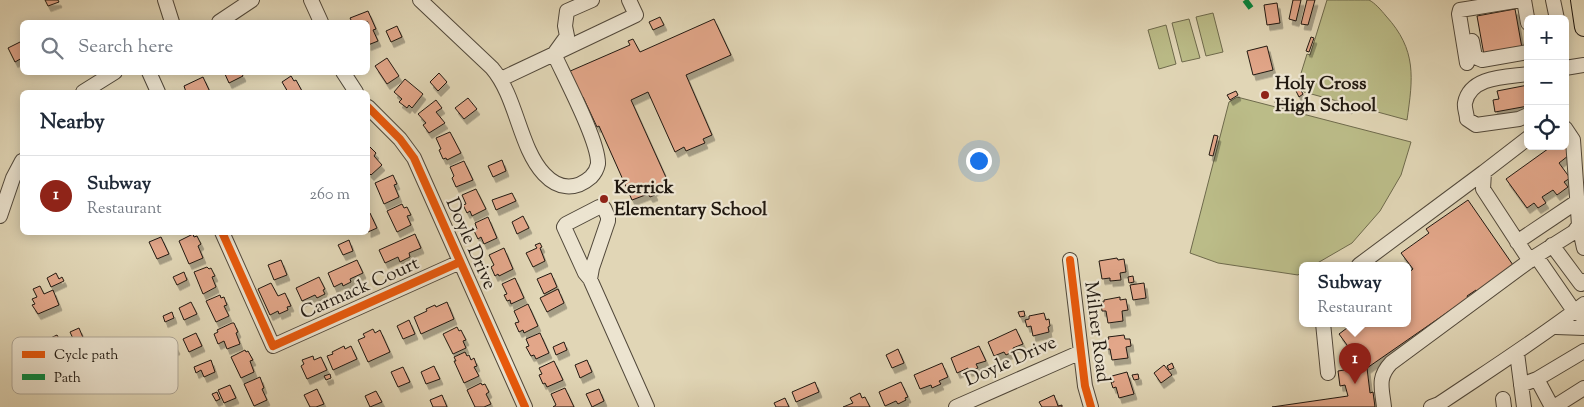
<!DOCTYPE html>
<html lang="en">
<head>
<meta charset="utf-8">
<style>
  :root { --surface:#fff; --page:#f6f6f7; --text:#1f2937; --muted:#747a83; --line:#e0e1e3; --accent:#8f2418 }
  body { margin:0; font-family:"Sorts Mill Goudy",serif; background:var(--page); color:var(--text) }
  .controls { position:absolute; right:15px; top:15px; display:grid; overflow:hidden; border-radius:8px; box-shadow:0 2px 12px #0003 }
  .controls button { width:45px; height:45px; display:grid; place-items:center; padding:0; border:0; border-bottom:1px solid var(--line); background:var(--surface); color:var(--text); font:25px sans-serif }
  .you { position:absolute; left:978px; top:160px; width:18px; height:18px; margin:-12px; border:4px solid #fff; border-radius:50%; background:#1a73e8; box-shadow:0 0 0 8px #1a73e833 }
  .badge { display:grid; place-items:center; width:32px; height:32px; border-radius:50%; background:var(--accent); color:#fff; font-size:16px; font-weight:700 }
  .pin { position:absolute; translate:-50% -41px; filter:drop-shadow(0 1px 2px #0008) }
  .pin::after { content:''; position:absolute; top:26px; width:18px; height:15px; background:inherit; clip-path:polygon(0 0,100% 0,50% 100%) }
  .popup { position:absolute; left:1299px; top:262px; width:112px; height:65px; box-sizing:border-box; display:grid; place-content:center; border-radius:8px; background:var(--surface); filter:drop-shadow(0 1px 4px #0005); font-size:16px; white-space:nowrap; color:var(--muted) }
  .popup b { font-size:19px; color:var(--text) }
  .popup::after { content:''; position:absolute; left:50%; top:100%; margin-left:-10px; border:10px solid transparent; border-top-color:var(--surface) }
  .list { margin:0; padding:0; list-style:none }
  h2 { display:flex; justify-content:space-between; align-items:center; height:65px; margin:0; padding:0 20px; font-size:21px }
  h2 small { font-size:16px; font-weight:400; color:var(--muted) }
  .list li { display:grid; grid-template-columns:32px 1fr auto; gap:15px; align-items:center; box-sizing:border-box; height:80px; padding:0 20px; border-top:1px solid var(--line) }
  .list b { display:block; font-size:19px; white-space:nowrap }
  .list p { margin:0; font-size:16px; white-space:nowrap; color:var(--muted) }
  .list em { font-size:16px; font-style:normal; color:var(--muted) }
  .icon { flex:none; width:28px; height:28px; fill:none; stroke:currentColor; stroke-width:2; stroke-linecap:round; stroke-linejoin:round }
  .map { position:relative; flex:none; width:1584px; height:407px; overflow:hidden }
  .search { position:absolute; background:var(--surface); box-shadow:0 2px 12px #0003; left:20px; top:20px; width:350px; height:55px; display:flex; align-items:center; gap:12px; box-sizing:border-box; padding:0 18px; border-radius:8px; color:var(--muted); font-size:19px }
  .panel { position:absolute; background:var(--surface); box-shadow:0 2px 12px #0003; left:20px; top:90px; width:350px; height:145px; border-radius:8px }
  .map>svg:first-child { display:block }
  .green { fill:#bbbc88; stroke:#6e6a4c }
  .building { fill:#e2a689; stroke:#211911; filter:url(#shadow) }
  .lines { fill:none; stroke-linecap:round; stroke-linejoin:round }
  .minor-casing { stroke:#51483a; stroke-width:16 }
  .major-casing { stroke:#211911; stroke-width:20 }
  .minor { stroke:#ece4d0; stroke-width:14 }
  .major { stroke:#e1d6b6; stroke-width:18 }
  .quiet { stroke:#00873e; stroke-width:6; stroke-dasharray:12 6; stroke-linecap:butt }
  .cycleway-casing { stroke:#ece4d0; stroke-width:11 }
  .cycleway { stroke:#e8590c; stroke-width:8 }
  .poi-dot { fill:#8f2418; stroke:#ece4d0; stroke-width:2 }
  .labels { text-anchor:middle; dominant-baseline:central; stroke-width:4.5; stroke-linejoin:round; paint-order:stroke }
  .poi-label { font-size:19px; font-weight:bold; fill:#211911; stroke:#ece4d0; text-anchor:start }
  .street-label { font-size:19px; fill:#211911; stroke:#ece4d0 }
  .key { fill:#ece4d0; stroke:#afa797; stroke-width:1 }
  .key-label { font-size:14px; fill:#211911 }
</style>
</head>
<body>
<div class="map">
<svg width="1584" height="407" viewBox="0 0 1584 407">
  <defs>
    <filter id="shadow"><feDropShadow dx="3" dy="5.5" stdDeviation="0" flood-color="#0004"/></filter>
  </defs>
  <rect width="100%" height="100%" fill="#e1d6b6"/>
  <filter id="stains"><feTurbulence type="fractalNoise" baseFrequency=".004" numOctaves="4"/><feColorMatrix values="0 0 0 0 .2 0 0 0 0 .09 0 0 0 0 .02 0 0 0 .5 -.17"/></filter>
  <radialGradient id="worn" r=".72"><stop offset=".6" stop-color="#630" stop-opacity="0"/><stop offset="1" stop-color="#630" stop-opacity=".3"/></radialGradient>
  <!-- green -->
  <path class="green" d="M 1327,0 C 1336,0 1361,0 1369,0 C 1375,3 1381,10 1386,16 C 1417,50 1413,78 1407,120 L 1304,92 L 1298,83 L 1307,54 L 1310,55 Z
    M 1213,13 L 1223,52 L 1206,56 L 1196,17 Z
    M 1189,19 L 1200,58 L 1182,62 L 1172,23 Z
    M 1166,25 L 1176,64 L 1159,69 L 1148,30 Z
    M 1237,97 L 1411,142 L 1401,175 L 1380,211 L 1352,243 L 1314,265 L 1302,265 L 1302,272 L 1298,275 L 1218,263 L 1190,253 L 1229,102 Z"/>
  <!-- building -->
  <path class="building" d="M 45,0 L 58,0 L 59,2 L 48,6 Z
    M 1293,0 L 1301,0 L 1296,21 L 1289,19 Z
    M 1307,0 L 1315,0 L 1308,25 L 1301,24 Z
    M 1277,3 L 1280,23 L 1267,25 L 1264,5 Z
    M 1515,9 L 1522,48 L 1484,55 L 1477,16 Z
    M 368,11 L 376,29 L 373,30 L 378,41 L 368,45 L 368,22 L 352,22 L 350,18 Z
    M 660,17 L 664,25 L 653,30 L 649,22 Z
    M 714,19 L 731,55 L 686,75 L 712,135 L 703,139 L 705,143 L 686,151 L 684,147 L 675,152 L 648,92 L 631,100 L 669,184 L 653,191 L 655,195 L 650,197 L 648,194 L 632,200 L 599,126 L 597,127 L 583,97 L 580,98 L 568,72 L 630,45 L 628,41 L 633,39 L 640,52 Z
    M 397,26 L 402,37 L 391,42 L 386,31 Z
    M 1311,37 L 1314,38 L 1309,52 L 1306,51 Z
    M 22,41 L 22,58 L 15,62 L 8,48 Z
    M 1267,46 L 1273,70 L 1253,75 L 1247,51 Z
    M 387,58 L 399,76 L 387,84 L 375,66 Z
    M 224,72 L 241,72 L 243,76 L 229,83 Z
    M 439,73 L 447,82 L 438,91 L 430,82 Z
    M 291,76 L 294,81 L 296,80 L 302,91 L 301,92 L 288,92 L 282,82 Z
    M 203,77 L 210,92 L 186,92 L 184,86 Z
    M 405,79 L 423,94 L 412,108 L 409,105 L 407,108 L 399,102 L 402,99 L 394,92 Z
    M 1528,85 L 1528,106 L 1495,112 L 1493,100 L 1499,99 L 1497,91 Z
    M 1299,87 L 1303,94 L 1299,97 L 1295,89 Z
    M 1236,91 L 1238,95 L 1230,100 L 1227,95 Z
    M 468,98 L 477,109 L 464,119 L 455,108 Z
    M 1276,99 L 1295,105 L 1294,109 L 1275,103 Z
    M 436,100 L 442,108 L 436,112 L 445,123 L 429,133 L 423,125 L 426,123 L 418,114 Z
    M 1336,101 L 1350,105 L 1349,108 L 1335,104 Z
    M 450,132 L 461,153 L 447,160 L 446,158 L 443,159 L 439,150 L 441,149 L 436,138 Z
    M 1214,135 L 1218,136 L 1213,156 L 1209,155 Z
    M 1565,141 L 1573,152 L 1559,163 L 1570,178 L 1564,182 L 1568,187 L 1557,195 L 1553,190 L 1542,197 L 1546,203 L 1538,208 L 1534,203 L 1527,208 L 1506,179 L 1552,146 L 1565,146 Z
    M 370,147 L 376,153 L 374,156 L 382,165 L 371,175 L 368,172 L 368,149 Z
    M 502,160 L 506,171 L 493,177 L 488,166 Z
    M 464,161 L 473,180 L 456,187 L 452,178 L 454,176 L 450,167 Z
    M 393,175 L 397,184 L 394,185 L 399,197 L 384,204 L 375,183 Z
    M 476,189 L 486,209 L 472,216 L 470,211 L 467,213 L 463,205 L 466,204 L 462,195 Z
    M 512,193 L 516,201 L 496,210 L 492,200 Z
    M 1468,200 L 1513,265 L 1477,291 L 1476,290 L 1467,296 L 1468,298 L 1367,368 L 1370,393 L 1373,392 L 1375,407 L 1272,407 L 1348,396 L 1345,385 L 1340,386 L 1338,371 L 1363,367 L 1339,334 L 1347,328 L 1343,323 L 1408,323 L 1408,273 L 1413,269 L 1401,253 L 1429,233 L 1426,229 Z
    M 402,204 L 404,208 L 407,207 L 411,215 L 407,216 L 411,225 L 397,232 L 387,211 Z
    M 370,213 L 377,228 L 368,232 L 368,214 Z
    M 523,216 L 529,228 L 517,234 L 512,222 Z
    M 488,217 L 497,238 L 484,244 L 481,237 L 478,239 L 474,231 L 477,229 L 475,223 Z
    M 193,234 L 194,237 L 197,236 L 201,244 L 198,246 L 203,258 L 189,264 L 179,241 Z
    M 415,234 L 421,248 L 409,253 L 410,257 L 400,262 L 398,257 L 385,263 L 379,250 Z
    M 161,237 L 169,254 L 157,259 L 149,242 Z
    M 349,240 L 353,251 L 343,255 L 338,245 Z
    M 540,243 L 542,247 L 540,248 L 545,261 L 533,267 L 526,253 L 537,248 L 535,245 Z
    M 504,248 L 513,269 L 499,276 L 498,274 L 495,276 L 491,267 L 494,265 L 489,255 Z
    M 1117,258 L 1118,260 L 1124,259 L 1126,272 L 1120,273 L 1121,280 L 1110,281 L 1110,278 L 1102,279 L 1099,261 Z
    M 281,260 L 287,275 L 274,280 L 268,265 Z
    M 357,260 L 363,273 L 350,279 L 351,282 L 343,286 L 342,283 L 334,287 L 328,273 Z
    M 207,267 L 209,269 L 211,268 L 215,276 L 212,277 L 216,287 L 203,294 L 194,272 Z
    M 184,272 L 187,280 L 177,285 L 173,277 Z
    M 56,273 L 59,279 L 62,277 L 64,281 L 51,287 L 47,278 Z
    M 551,273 L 557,287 L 544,294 L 537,279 Z
    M 1133,276 L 1134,282 L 1129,283 L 1128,277 Z
    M 319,277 L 325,289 L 323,290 L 325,294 L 317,298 L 315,295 L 302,301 L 296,288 Z
    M 515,278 L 524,298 L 511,304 L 510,300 L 507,301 L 504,295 L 507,294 L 502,284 Z
    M 271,283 L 278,296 L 285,293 L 291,306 L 287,307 L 288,310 L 279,314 L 278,311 L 270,315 L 258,289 Z
    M 1144,283 L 1146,298 L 1133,300 L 1130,285 Z
    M 40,286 L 44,294 L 53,290 L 59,305 L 38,314 L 32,305 L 35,304 L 32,299 L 37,297 L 33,289 Z
    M 558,289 L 564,303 L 547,312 L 540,298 Z
    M 220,295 L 221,298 L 224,297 L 227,305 L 224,306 L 229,316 L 216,322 L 206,301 Z
    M 1120,297 L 1120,300 L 1126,299 L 1128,310 L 1122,311 L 1123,321 L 1108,323 L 1106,311 L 1102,311 L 1101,302 L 1104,302 L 1104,300 Z
    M 191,302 L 197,314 L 184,320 L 179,308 Z
    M 447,302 L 454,319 L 421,334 L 414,317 L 427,311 L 426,309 L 435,305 L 436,307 Z
    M 528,304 L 538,326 L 524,333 L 523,330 L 519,332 L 515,323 L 519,322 L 514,311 Z
    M 1024,311 L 1025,316 L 1020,317 L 1018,312 Z
    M 172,312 L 174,318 L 165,322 L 163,316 Z
    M 1044,313 L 1046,320 L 1049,319 L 1050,326 L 1048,327 L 1049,332 L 1033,336 L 1031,326 L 1027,327 L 1025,320 L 1029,319 L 1029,316 Z
    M 409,320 L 415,334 L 403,339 L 397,326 Z
    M 232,323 L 234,323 L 238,332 L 236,333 L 240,344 L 227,349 L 224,341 L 218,344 L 214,334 L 218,332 L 217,330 Z
    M 457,327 L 459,331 L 461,330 L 466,340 L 463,341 L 466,348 L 453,354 L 443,334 Z
    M 79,328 L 84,340 L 75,343 L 70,332 Z
    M 373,329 L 375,333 L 380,330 L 390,352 L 368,362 L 358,340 L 365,337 L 363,334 Z
    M 1016,329 L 1023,344 L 1013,348 L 1014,351 L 1006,355 L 1004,352 L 994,356 L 988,342 Z
    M 196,333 L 202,346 L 189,352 L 183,339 Z
    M 540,333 L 549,353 L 536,359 L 534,355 L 531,356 L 526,347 L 529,346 L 526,339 Z
    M 57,335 L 61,342 L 64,340 L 68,348 L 65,349 L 67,355 L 54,361 L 50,351 L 46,353 L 43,348 L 46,347 L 44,341 Z
    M 1124,335 L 1125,339 L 1130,339 L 1131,346 L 1126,347 L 1128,358 L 1112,360 L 1110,349 L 1106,349 L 1105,340 L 1109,339 L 1108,337 Z
    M 564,342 L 567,350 L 556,355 L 553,347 Z
    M 174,343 L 177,349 L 159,357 L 156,351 Z
    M 344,346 L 345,349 L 351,346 L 357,359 L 333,370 L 327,356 L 333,354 L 332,352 Z
    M 979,346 L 986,361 L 976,364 L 978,368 L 969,371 L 968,368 L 957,373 L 951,358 Z
    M 898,349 L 904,363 L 892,368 L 886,355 Z
    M 113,350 L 120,366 L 125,364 L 126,367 L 146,360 L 152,374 L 132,384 L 127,373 L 109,382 L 103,368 L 101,370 L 97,362 L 100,361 L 98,357 Z
    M 245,350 L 246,352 L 248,351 L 253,360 L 250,361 L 254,372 L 241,378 L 231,357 Z
    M 465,352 L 467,356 L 469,355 L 471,360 L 474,358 L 477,366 L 474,367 L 479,376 L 464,383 L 454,361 L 456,361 L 454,357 Z
    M 313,356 L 314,360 L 321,357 L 327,370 L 307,379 L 301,366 L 304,364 L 302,360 Z
    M 211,360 L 215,372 L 204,377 L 201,370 L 196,373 L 194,367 Z
    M 587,360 L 592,372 L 580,378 L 575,365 Z
    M 554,361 L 563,380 L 547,387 L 545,383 L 543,384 L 539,375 L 542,374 L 539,368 Z
    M 942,363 L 948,377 L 939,381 L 941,384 L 932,388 L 931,385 L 920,389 L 914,375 Z
    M 1172,363 L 1174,368 L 1169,370 L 1167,366 Z
    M 1164,365 L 1172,375 L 1161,383 L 1154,373 Z
    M 434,366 L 440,379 L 426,384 L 421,372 Z
    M 403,367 L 410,382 L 398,387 L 391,372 Z
    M 1127,372 L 1134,394 L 1119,398 L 1116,387 L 1113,388 L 1111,382 L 1114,382 L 1112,376 Z
    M 330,374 L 331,378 L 326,380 L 324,376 Z
    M 1138,374 L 1139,379 L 1134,380 L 1132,375 Z
    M 260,377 L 264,388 L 262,389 L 267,400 L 254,406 L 244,384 Z
    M 815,382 L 819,392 L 796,402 L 792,392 Z
    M 901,382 L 908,397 L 905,398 L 906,400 L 898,404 L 896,401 L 885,406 L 879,392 Z
    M 481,383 L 482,385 L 485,384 L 489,392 L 486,394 L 491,404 L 484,407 L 475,407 L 467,390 Z
    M 230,385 L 236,398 L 224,403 L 218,390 Z
    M 565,388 L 574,407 L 553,407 L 556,405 L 551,394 Z
    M 317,389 L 324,404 L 316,407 L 310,407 L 304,395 Z
    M 599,389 L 604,401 L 592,407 L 586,394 Z
    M 376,391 L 382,402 L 370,407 L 365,396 Z
    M 217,392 L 220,399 L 216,401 L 212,394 Z
    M 860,393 L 862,398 L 865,397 L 870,407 L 843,407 L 853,403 L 850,398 Z
    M 442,395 L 447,407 L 433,407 L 430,400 Z
    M 1054,395 L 1058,406 L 1062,405 L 1062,407 L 1042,407 L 1039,402 Z
    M 785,398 L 789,407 L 776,407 L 774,403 Z"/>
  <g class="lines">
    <!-- minor casing -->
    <g class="minor-casing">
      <path id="minor" d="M 165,0 L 172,22
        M 311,0 L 321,22
        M 420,0 L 492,68 C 517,97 519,147 544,174 C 558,189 575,191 591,177 C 594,174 597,169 598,164 C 599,142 565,78 554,54 L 501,79
        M 1524,0 L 1528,23
        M 1553,0 L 1557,19
        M 219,22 L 252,0
        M 1472,41 L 1475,57 L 1482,60 L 1528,52
        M 554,54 L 636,15 L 629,0
        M 554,54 L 567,36 L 565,26 L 567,11 L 592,0
        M 1467,63 L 1459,14 L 1460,10 L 1521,0
        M 1565,68 L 1584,65
        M 149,72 L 158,92
        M 343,72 L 356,92
        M 1528,74 C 1507,77 1470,76 1465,103 C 1464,108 1467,114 1467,119 L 1476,125 L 1519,119 L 1528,115
        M 83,92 L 115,72
        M 368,107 L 400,139 L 414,158 L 525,407
        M 1528,138 L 1484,172 L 1483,189 L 1530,261
        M 599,207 L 604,208 L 608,217 L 608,221 L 592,268 L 590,279 L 585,273 L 564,227 L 566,224 Z
        M 0,216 L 13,178 L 22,161
        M 1579,225 L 1584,248
        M 222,232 L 273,346 L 460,262
        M 1517,242 L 1578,201
        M 1552,245 L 1581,284 L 1584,281
        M 1536,256 L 1574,232 L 1579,225 L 1573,140 L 1565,128
        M 1070,260 L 1085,386 L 1091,407
        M 1359,265 L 1484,172
        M 590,279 L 647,407
        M 1323,323 L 1328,373
        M 1556,327 L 1584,328
        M 1517,353 L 1524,407
        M 1537,379 L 1552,407
        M 1521,385 L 1537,379 L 1584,351
        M 1503,399 L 1504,407
        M 956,407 L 1081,352
        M 1384,407 C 1382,388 1377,378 1391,363 L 1536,256 L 1574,311 L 1584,317
        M 1431,407 L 1439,404 C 1488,371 1537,340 1584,304
        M 1554,407 L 1584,388"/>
    </g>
    <!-- major casing -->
    <g class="major-casing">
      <path id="major" d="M 1580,0 L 1584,27"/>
    </g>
    <!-- minor -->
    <use href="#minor" class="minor"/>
    <!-- major -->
    <use href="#major" class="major"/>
    <!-- quiet -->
    <path class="quiet" d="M 1245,0 L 1251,8"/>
    <!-- cycleway casing -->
    <g class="cycleway-casing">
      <path id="cycleway" d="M 368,107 L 400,139 L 414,158 L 525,407
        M 222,232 L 273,346 L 460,262
        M 1070,260 L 1085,386 L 1091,407"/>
    </g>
    <!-- cycleway -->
    <use href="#cycleway" class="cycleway"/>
  </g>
  <!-- markers -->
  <g class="poi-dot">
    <circle cx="1265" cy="95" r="5"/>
    <circle cx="604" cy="199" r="5"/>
  </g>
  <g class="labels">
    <!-- poi labels -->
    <g class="poi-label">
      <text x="1275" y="84">Holy Cross<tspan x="1275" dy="22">High School</tspan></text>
      <text x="614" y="188">Kerrick<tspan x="614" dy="22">Elementary School</tspan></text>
    </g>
    <!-- street labels -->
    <g class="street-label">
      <text transform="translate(470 244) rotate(66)">Doyle Drive</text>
      <text transform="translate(360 289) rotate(-24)">Carmack Court</text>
      <text transform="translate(1096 332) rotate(83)">Milner Road</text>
      <text transform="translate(1011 362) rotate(-24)">Doyle Drive</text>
    </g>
  </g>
  <!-- legend -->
  <rect x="12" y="337" width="166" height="57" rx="8" class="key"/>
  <rect x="22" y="351" width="23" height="7" fill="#e8590c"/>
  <rect x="22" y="374" width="23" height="6" fill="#00873e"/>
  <g class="key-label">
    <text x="54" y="359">Cycle path</text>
    <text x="54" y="382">Path</text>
  </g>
  <rect width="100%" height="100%" filter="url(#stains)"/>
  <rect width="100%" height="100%" fill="url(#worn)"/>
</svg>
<div class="controls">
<button>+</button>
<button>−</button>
<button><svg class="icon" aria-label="locate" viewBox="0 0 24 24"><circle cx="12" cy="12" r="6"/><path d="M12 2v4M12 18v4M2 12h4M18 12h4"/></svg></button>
</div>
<div class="you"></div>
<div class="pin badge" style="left:1355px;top:384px">1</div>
<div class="popup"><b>Subway</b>Restaurant</div>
<div class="search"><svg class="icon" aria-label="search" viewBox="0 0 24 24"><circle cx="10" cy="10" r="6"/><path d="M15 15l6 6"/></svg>Search here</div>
<section class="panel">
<h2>Nearby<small></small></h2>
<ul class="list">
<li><span class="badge">1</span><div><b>Subway</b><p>Restaurant</p></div><em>260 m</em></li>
</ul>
</section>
</div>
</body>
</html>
